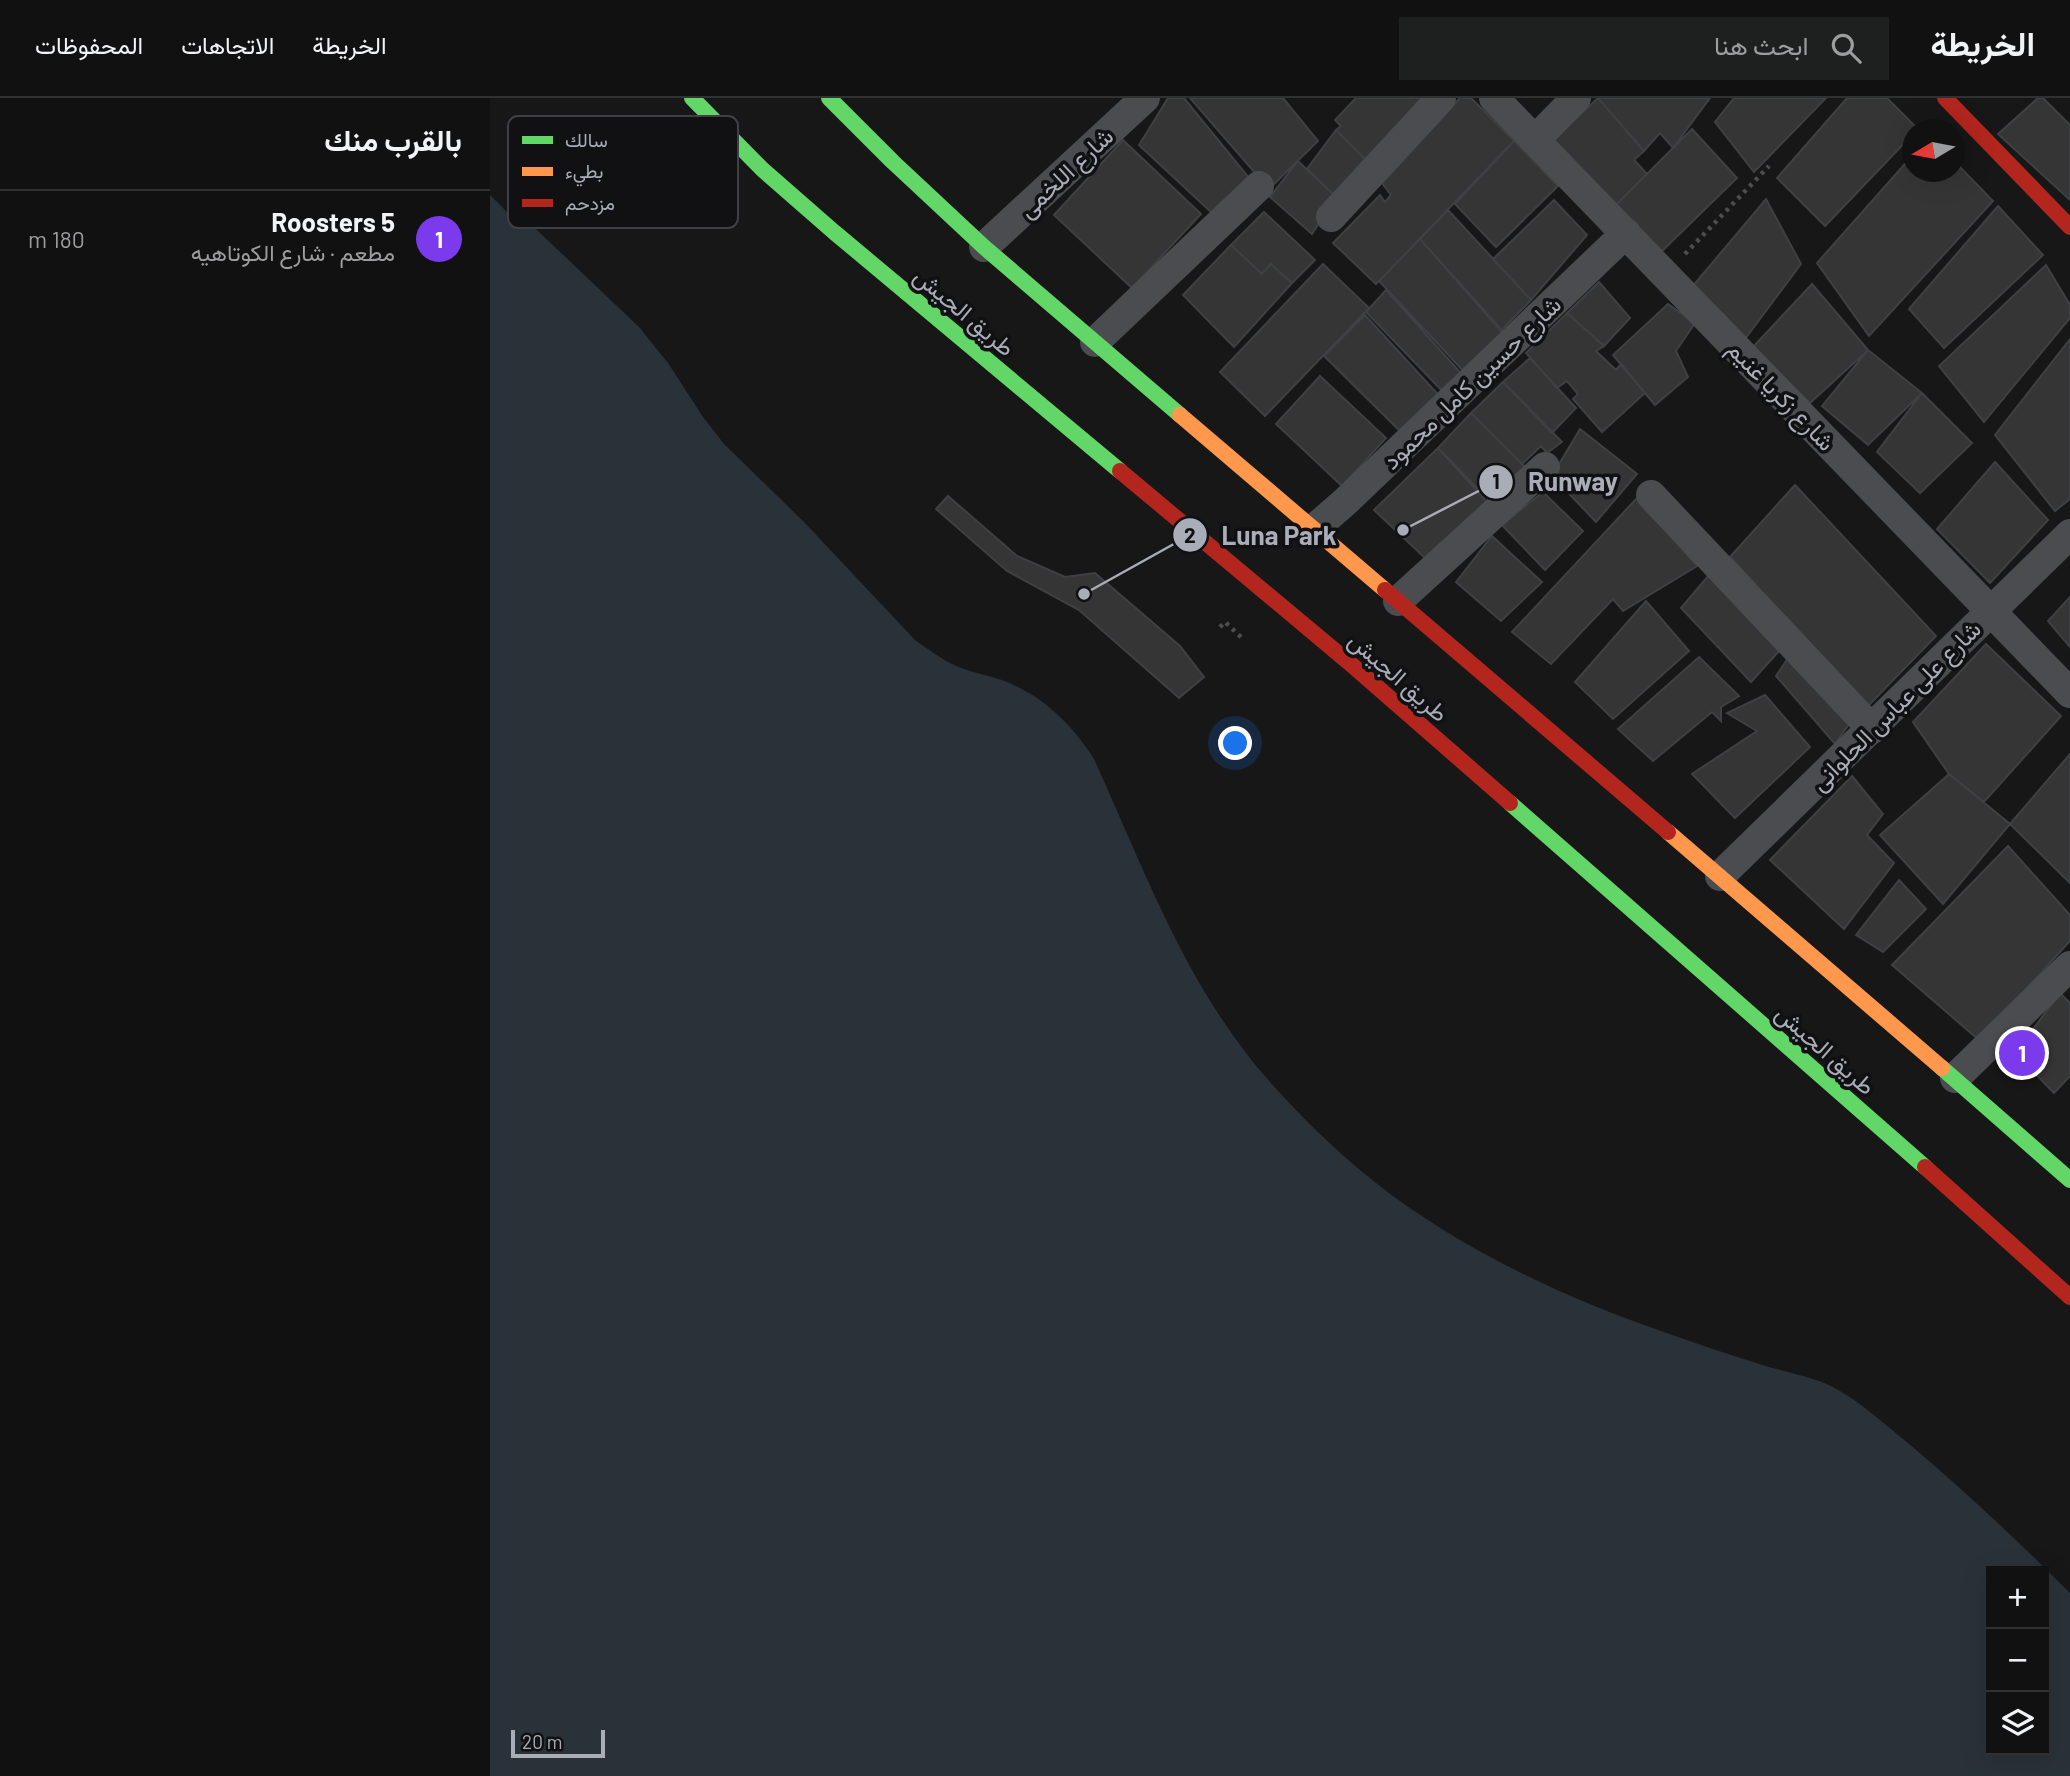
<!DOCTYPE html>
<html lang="ar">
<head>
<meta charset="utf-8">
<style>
  :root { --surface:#111; --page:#1e1f1f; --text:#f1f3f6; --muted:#9c9d9f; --line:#303131; --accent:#7c3aed }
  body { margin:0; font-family:Barlow,Vazirmatn,sans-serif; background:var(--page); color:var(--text); direction:rtl }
  .controls { position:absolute; right:21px; bottom:21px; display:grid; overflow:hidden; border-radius:0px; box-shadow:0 7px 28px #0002 }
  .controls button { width:63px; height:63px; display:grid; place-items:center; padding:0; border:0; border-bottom:2px solid var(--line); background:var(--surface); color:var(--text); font:35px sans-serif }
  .compass { position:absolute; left:1412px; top:21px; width:63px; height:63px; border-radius:50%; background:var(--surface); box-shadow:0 7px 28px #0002; rotate:260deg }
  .scale { position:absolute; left:21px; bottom:18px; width:94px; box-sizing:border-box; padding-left:7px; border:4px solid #a8adb8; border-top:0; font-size:19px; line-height:24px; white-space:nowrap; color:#a8adb8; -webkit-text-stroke:5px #111113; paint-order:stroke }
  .you { position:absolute; left:746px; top:646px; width:24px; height:24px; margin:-18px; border:5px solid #fff; border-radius:50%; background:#1a73e8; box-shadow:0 0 0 10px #1a73e833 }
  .badge { display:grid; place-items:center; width:46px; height:46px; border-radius:50%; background:var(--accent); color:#fff; font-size:23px; font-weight:700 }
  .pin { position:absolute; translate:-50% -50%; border:4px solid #fff; box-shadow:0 2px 7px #0006 }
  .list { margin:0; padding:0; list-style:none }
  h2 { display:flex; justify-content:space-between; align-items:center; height:91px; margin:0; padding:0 28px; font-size:30px }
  h2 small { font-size:23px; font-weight:400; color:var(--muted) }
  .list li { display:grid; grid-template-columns:46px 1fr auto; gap:21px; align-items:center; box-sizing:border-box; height:98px; padding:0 28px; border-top:2px solid var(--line) }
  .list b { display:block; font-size:26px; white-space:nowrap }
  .list p { margin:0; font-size:23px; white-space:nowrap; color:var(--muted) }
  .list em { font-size:23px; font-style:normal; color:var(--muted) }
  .icon { flex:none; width:38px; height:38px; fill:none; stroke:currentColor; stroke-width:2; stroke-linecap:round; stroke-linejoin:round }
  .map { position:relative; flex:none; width:1580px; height:1678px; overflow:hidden; direction:ltr }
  header { display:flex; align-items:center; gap:42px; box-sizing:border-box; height:98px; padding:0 35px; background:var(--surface); border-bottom:2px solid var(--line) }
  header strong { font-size:33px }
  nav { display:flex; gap:38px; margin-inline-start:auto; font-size:24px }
  .search { width:490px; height:63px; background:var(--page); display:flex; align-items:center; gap:18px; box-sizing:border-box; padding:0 24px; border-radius:0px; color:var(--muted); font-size:26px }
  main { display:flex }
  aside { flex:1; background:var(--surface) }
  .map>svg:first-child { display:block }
  .water { fill:#2a3239; fill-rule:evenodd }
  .building { fill:#353536; stroke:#3f4043; stroke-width:2 }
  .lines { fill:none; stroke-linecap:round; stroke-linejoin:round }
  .path { stroke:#4d4e52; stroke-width:4.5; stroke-dasharray:3.5 5; stroke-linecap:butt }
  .street { stroke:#4b4c50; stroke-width:30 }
  .fast { stroke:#63d668; stroke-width:16 }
  .slow { stroke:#ff974d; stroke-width:16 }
  .jam { stroke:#b3261e; stroke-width:16 }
  .labels { text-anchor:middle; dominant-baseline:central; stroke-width:7; stroke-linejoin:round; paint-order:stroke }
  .street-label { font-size:24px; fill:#a8adb8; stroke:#111113 }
  .key { fill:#111113; stroke:#3e4045; stroke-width:2 }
  .key-label { font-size:19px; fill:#a8adb8 }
  .leader { fill:none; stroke:#a8adb8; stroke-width:2.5 }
  .callout-dot { fill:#a8adb8; stroke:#111113; stroke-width:2.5 }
  .mark-label { font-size:21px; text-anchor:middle; font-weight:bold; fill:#111 }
  .callout-label { font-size:26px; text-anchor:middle; font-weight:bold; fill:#a8adb8; stroke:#111113; stroke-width:7; stroke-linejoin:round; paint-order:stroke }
</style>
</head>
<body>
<header>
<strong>الخريطة</strong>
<div class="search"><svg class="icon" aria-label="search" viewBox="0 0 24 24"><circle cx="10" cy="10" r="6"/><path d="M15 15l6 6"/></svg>ابحث هنا</div>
<nav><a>الخريطة</a><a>الاتجاهات</a><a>المحفوظات</a></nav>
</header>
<main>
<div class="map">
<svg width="1580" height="1678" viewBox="0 0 1580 1678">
  <rect width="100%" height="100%" fill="#171717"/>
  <!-- water -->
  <path class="water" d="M 0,97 L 23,120 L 28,114 L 149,229 L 178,265 L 213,319 L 234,346 L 314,424 L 425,542 C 438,551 451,561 466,568 C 480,574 497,577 512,582 C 552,597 582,626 604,661 C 655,773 697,891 780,984 C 812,1020 848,1055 886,1085 C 967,1149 1074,1200 1171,1233 C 1207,1246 1243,1258 1279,1269 C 1300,1275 1323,1279 1343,1289 C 1371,1304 1393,1325 1418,1345 C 1475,1393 1528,1443 1580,1495 L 1580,1678 L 0,1678 ZM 1501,1473 L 1554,1473 L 1554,1652 L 1501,1652 Z"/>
  <!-- building -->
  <path class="building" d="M 678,0 L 694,0 L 764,86 L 723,116 L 649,47 Z
    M 700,0 L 793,0 L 828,43 L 779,91 Z
    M 866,0 L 933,0 L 883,69 L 846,32 L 851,28 L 845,22 Z
    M 970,0 L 981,0 L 1024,43 L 886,186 L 843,145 L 890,97 L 895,104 L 901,97 L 892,85 Z
    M 1108,0 L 1154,53 L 1144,62 L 1157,76 L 1124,109 L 1061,44 Z
    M 1108,0 L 1220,0 L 1183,50 L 1170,35 L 1154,53 Z
    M 1244,0 L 1336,0 L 1264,74 L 1225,24 Z
    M 1357,0 L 1397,0 L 1428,31 L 1422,32 L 1422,37 L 1335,128 L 1287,80 Z
    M 1548,0 L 1553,0 L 1580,27 L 1580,102 L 1508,36 Z
    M 1202,31 L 1247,80 L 1170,155 L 1124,109 Z
    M 846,32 L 880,66 L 846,99 L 817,71 Z
    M 633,42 L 711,116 L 642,190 L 564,117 Z
    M 1024,43 L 1068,88 L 1006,149 L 965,106 Z
    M 1422,58 L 1422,74 L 1464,74 L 1464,63 L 1503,103 L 1379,238 L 1327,165 Z
    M 808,63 L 846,99 L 822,136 L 780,99 Z
    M 1276,101 L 1311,166 L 1255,241 L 1202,189 Z
    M 1064,102 L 1097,137 L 1041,202 L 1003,161 Z
    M 1508,108 L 1553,157 L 1454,250 L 1419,211 Z
    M 958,112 L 1041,202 L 1011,233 L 930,141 Z
    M 774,114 L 825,162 L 802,185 L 781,166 L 772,176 L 741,147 Z
    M 930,141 L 1017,238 L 978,278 L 889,183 Z
    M 741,147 L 772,176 L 781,166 L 802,185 L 744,249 L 693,197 Z
    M 833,166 L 879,210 L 775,318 L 730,274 Z
    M 1556,167 L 1580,207 L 1580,220 L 1494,324 L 1449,268 Z
    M 1109,184 L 1140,220 L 1114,248 L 1077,215 Z
    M 1322,186 L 1378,252 L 1320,305 L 1263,249 Z
    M 896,192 L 977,282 L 959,300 L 876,214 Z
    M 1178,206 L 1205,225 L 1186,253 L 1198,279 L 1165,307 L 1123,257 Z
    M 1077,215 L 1114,248 L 1106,253 L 1126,272 L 1131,266 L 1155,295 L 1112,334 L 1083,301 L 1088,296 L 1077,283 L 1067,290 L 1036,255 Z
    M 875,217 L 954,303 L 916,339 L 834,258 Z
    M 1580,241 L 1580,401 L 1565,413 L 1505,337 Z
    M 1378,252 L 1432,295 L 1378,347 L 1332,308 Z
    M 1040,260 L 1086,310 L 1062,335 L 1013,284 Z
    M 830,278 L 896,340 L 852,388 L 786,326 Z
    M 1013,284 L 1072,344 L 1057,355 L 1051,348 L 1032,366 L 981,315 Z
    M 1432,295 L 1482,345 L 1430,395 L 1387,354 Z
    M 981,315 L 1036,370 L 1002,405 L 948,350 Z
    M 1090,331 L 1147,376 L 1106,424 L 1062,378 Z
    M 948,350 L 998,405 L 937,462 L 884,412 Z
    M 1505,364 L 1558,422 L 1500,485 L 1447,431 Z
    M 1305,387 L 1446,538 L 1378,608 L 1240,459 Z
    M 1053,394 L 1093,433 L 1055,472 L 1012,427 Z
    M 458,398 L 527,458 L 575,479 L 605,475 L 690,548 L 714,579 L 689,600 L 589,512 L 517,473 L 446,411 Z
    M 1147,400 L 1207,468 L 1133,513 L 1123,501 L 1061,566 L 1022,534 Z
    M 1002,438 L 1052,484 L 1011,523 L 966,484 Z
    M 1219,477 L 1290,552 L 1261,584 L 1191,510 Z
    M 1580,499 L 1580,549 L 1558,523 Z
    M 1156,503 L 1199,553 L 1123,621 L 1085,584 Z
    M 1496,546 L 1571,618 L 1494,704 L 1459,676 L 1423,624 Z
    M 1209,559 L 1249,598 L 1231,609 L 1231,623 L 1222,614 L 1163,663 L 1128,631 Z
    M 1298,560 L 1359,626 L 1345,646 L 1286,578 Z
    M 1275,597 L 1320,649 L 1245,720 L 1202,676 L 1267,633 L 1237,615 Z
    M 1580,656 L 1580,785 L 1520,726 Z
    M 1459,676 L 1520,726 L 1453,806 L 1390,737 Z
    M 1362,678 L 1393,716 L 1377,737 L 1404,765 L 1354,831 L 1280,762 Z
    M 1518,748 L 1580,817 L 1580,843 L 1489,942 L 1402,867 Z
    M 1409,782 L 1436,811 L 1393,854 L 1366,837 Z
    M 1570,895 L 1580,905 L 1580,978 L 1564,995 L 1525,955 Z"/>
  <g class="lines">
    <!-- path -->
    <path class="path" d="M 1195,156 L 1279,68
      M 730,529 L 735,524 L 752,540"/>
    <!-- street -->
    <path class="street" d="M 1004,0 L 1580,595
      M 1045,42 L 1086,0
      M 841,119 L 951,0
      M 494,149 L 655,0
      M 605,244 L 769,88
      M 1161,397 L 1382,631
      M 824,431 L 856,403 L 1136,135
      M 908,503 L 1055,369
      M 1230,778 L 1580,436
      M 1465,980 L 1580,868"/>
    <!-- fast -->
    <path class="fast" d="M 202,0 L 272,71 L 344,134 L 630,373
      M 339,0 L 403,64 L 494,149 L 690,317
      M 1020,705 L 1435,1069
      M 1452,970 L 1580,1082"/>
    <!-- slow -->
    <path class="slow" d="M 690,317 L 895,492
      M 1178,734 L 1452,970"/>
    <!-- jam -->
    <path class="jam" d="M 1455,0 L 1580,129
      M 630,373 L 862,567 L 1020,705
      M 895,492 L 1178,734
      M 1435,1069 L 1580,1199"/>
  </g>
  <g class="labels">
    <!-- street labels -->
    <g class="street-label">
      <text transform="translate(575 74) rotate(-43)">شارع اللخمى</text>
      <text transform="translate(475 213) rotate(40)">طريق الجيش</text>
      <text transform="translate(981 284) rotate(-44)">شارع حسين كامل محمود</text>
      <text transform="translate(1292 297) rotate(46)">شارع زكريا غنيم</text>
      <text transform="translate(909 578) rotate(41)">طريق الجيش</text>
      <text transform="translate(1405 607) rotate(-45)">شارع على عباس الحلوانى</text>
      <text transform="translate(1336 951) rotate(41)">طريق الجيش</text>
    </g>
  </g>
  <!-- legend -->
  <rect x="18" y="18" width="230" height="112" rx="10" class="key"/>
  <rect x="32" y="38" width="31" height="8" fill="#63d668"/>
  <rect x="32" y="69" width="31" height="9" fill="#ff974d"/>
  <rect x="32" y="101" width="31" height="8" fill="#b3261e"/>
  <g class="key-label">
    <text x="75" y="49">سالك</text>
    <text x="75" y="80">بطيء</text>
    <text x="75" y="112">مزدحم</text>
  </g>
  <!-- callouts -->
  <path class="leader" d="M913 432L1006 384M594 496L700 437"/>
  <g class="callout-dot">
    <circle cx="913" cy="432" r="7"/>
    <circle cx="594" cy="496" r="7"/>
    <circle cx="1006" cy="384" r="18"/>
    <circle cx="700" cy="437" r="18"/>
  </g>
  <g class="mark-label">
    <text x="1006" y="391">1</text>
    <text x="700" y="445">2</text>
  </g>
  <g class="callout-label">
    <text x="1083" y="393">Runway</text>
    <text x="789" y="447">Luna Park</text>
  </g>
</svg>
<div class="controls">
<button>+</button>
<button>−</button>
<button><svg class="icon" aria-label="layers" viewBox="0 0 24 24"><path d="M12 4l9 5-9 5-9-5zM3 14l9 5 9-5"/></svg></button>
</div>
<svg class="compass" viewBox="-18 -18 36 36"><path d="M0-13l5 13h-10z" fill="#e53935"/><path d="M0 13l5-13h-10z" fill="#9c9d9f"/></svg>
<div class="scale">20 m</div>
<div class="you"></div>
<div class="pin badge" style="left:1532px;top:955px">1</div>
</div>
<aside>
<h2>بالقرب منك<small></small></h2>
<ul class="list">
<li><span class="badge">1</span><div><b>5 Roosters</b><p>مطعم · شارع الكوتاهيه</p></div><em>180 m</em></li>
</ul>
</aside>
</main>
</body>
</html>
